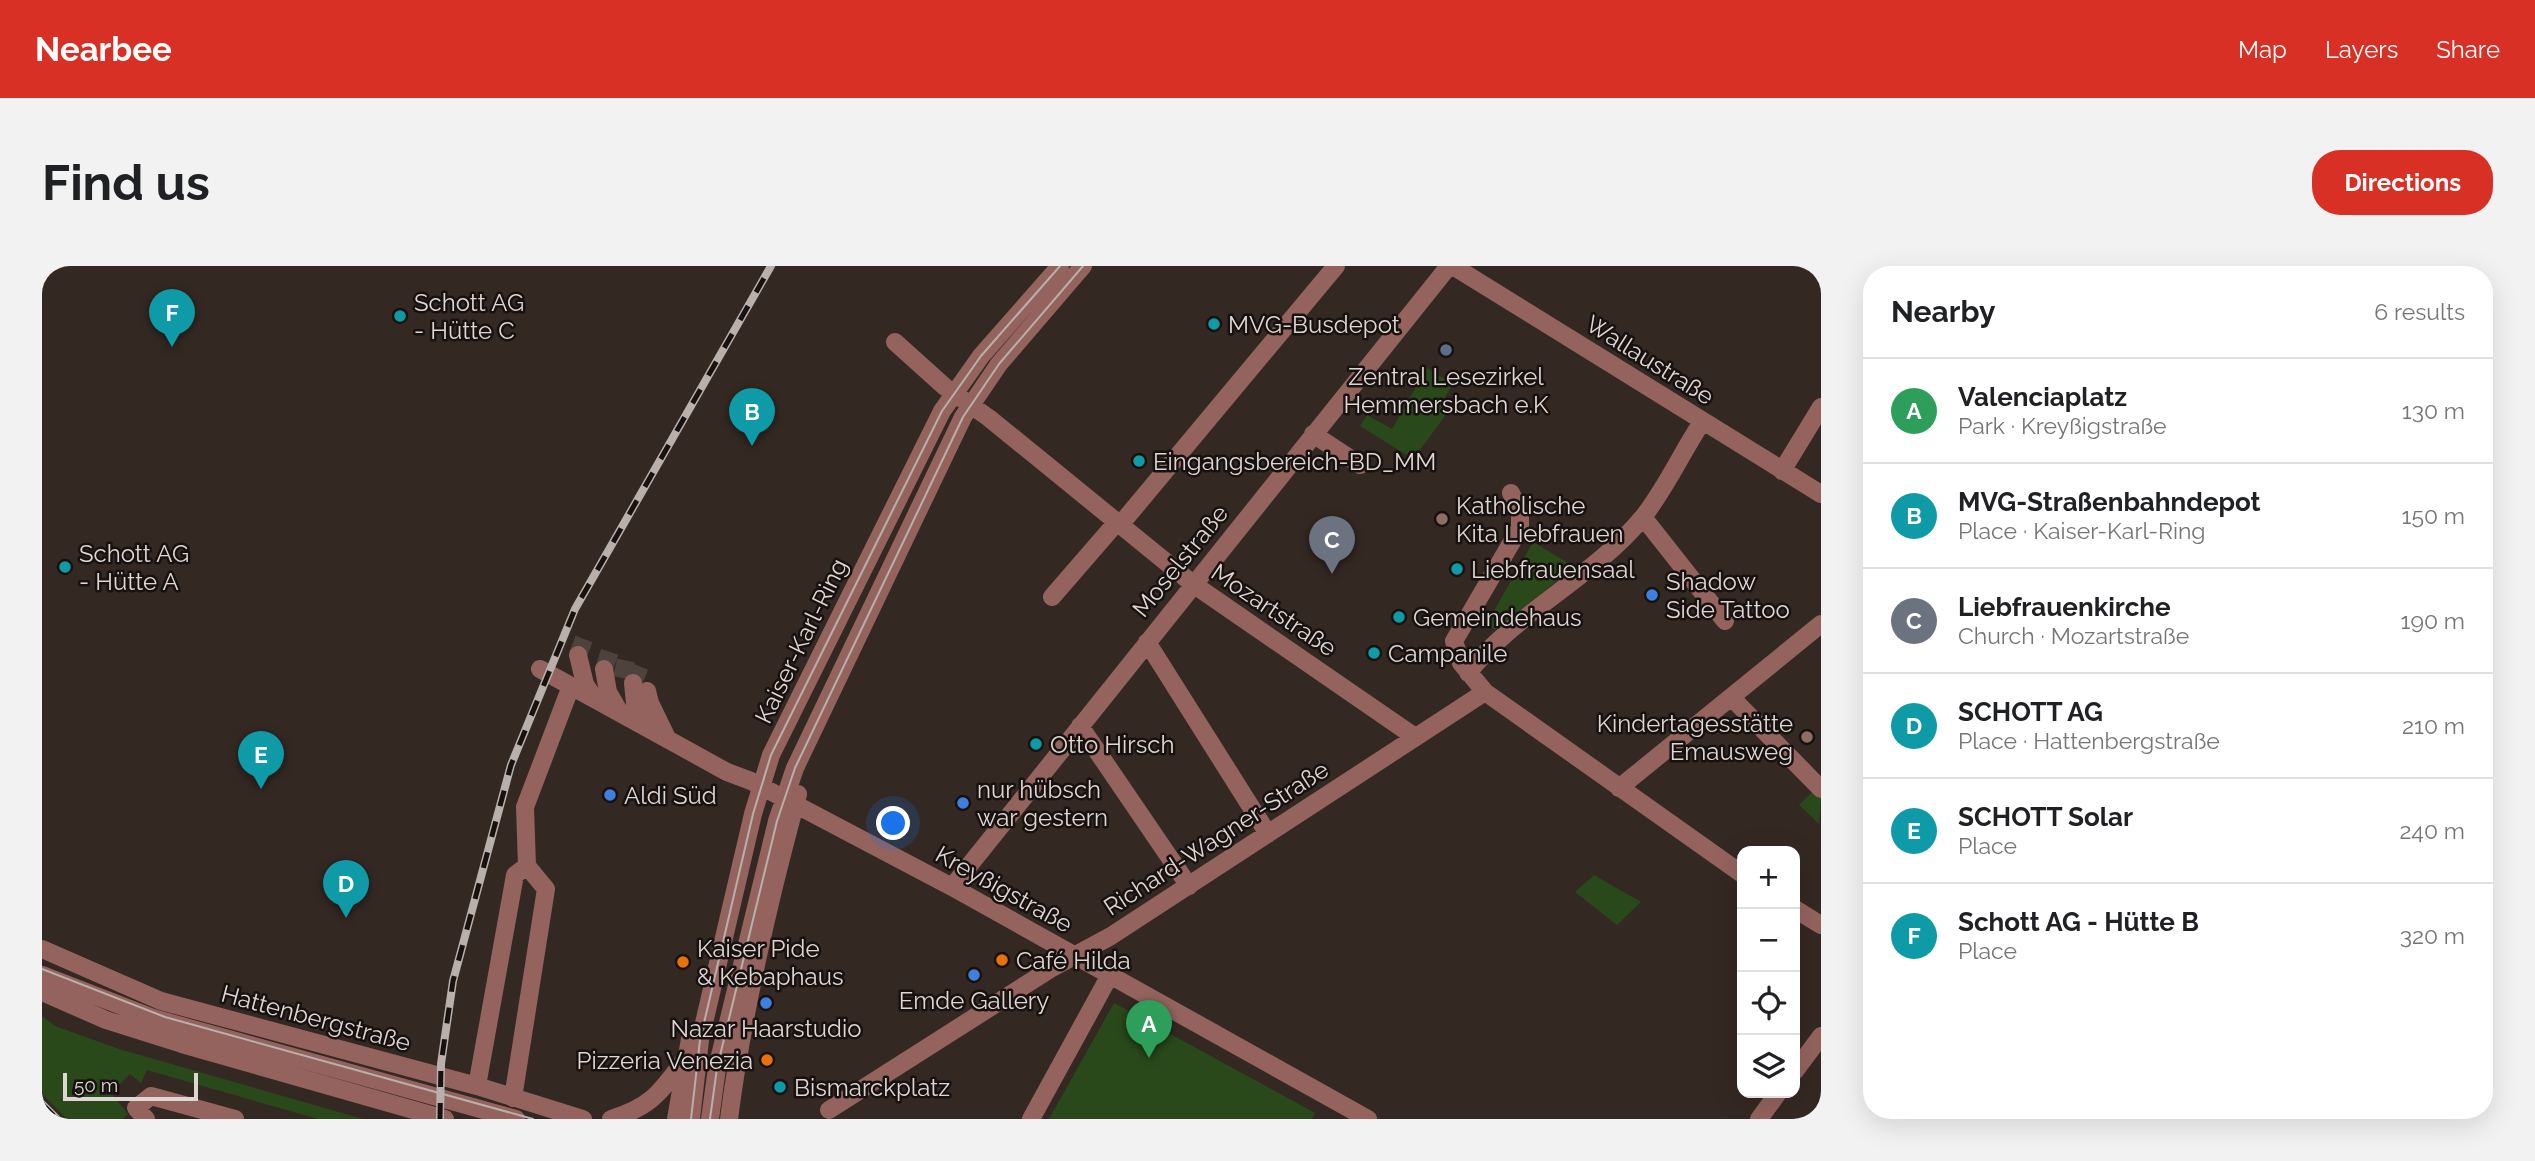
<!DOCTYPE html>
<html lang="en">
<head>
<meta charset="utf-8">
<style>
  :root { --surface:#fff; --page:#f2f2f2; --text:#202124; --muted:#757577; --line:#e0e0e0; --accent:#d93025 }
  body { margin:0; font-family:Raleway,sans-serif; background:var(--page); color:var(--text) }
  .controls { position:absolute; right:21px; bottom:21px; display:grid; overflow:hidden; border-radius:14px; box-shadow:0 7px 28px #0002 }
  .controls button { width:63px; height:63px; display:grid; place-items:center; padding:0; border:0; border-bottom:2px solid var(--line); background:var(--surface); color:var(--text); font:35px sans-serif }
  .scale { position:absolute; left:21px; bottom:18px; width:135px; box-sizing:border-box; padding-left:7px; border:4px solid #ded6d2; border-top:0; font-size:19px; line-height:24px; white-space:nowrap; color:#ded6d2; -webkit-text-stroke:5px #171210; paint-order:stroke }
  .you { position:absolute; left:852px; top:558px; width:24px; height:24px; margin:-18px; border:5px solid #fff; border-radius:50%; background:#1a73e8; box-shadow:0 0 0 10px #1a73e833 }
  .badge { display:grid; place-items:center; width:46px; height:46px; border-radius:50%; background:var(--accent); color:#fff; font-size:23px; font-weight:700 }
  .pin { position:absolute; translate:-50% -58px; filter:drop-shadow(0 2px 4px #0008) }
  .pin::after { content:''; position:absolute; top:37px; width:24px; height:21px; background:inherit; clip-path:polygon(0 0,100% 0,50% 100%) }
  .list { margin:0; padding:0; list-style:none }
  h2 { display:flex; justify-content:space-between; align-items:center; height:91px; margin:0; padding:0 28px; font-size:30px }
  h2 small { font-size:23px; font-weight:400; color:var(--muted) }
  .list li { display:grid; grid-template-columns:46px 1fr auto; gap:21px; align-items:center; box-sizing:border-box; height:105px; padding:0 28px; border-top:2px solid var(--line) }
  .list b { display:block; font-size:26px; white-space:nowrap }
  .list p { margin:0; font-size:23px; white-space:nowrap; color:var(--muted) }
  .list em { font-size:23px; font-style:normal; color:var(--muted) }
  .icon { flex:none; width:38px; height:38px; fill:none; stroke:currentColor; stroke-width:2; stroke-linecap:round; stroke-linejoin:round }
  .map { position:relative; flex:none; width:1779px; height:853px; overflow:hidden; border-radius:28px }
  header { display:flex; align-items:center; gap:42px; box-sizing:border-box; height:98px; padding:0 35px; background:var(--accent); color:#fff }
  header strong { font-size:33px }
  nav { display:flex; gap:38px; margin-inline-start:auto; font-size:24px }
  .intro { display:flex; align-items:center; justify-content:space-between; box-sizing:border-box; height:168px; padding:0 42px }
  h1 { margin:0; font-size:49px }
  .button { padding:18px 32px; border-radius:28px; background:var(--accent); color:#fff; font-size:24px; font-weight:700 }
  main { display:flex; gap:42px; padding:0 42px }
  aside { flex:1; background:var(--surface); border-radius:28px; box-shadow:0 7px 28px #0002 }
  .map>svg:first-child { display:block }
  .green { fill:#29491b }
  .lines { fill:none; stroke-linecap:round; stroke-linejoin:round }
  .minor-tunnel { stroke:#4e423c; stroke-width:18; stroke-dasharray:18 9; stroke-linecap:butt }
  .minor { stroke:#94635e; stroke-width:18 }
  .tram { stroke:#b9b0ab; stroke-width:2 }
  .rail-casing { stroke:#b9b0ab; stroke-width:8 }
  .rail { stroke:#171210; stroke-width:5; stroke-dasharray:16; stroke-linecap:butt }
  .culture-dot { fill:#0f9aa8; stroke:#171210; stroke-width:2.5 }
  .service-dot { fill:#5c6f8a; stroke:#171210; stroke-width:2.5 }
  .education-dot { fill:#8d6e63; stroke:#171210; stroke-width:2.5 }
  .shop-dot { fill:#3f7fe0; stroke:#171210; stroke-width:2.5 }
  .food-dot { fill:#e8710a; stroke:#171210; stroke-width:2.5 }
  .labels { text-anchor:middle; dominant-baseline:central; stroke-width:5; stroke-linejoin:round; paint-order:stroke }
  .poi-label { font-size:24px; fill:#ded6d2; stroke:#171210; text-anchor:start }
  .street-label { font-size:24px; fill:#ded6d2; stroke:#171210 }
</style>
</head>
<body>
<header>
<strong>Nearbee</strong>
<nav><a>Map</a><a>Layers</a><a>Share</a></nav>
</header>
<div class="intro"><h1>Find us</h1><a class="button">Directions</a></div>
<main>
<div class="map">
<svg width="1779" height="853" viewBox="0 0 1779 853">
  <rect width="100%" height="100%" fill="#342822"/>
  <!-- green -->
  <path class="green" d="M 1385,102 L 1411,118 L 1403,131 L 1412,138 L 1371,193 L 1318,160 L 1325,149 L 1350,163 Z
    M 1491,276 L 1528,298 L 1529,304 L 1453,364 L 1444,359 Z
    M 1772,524 L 1779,531 L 1777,558 L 1757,539 Z
    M 1552,609 L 1599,636 L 1575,659 L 1533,626 Z
    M 1072,737 L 1273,847 L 1270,853 L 1007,853 Z
    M 0,750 L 13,760 L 77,783 L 321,853 L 276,853 L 105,804 L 99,817 L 88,808 L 69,827 L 86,848 L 81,853 L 25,853 L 0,828 Z"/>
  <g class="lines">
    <!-- minor-tunnel -->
    <path class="minor-tunnel" d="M 536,389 L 542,373
      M 562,403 L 568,385
      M 580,412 L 584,394
      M 591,417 L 601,392"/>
    <!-- minor -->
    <path class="minor" d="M 1411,0 L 1779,228
      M 853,76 L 903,121 L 947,152 L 1151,318 L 1373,471
      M 1271,168 L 1318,199
      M 1740,205 L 1779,141
      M 1469,227 L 1478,246 L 1478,262 L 1412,375 L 1419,397 L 1443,426 L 1700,608
      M 1601,251 L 1683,355
      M 1078,259 L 1294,0
      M 1010,331 L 1075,256
      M 1105,376 L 1226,568
      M 536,389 L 543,418 L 552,432
      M 498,403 L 685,506 L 709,515 L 910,621 L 1326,853
      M 562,403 L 566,426 L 577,445
      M 1426,407 C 1474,346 1552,311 1601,251 C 1624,222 1640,186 1660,156
      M 591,417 L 594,448 L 599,457
      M 605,425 L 608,437 L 625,472
      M 1689,431 L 1779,523
      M 1038,460 L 1147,620
      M 1577,522 L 1779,358
      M 910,621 L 1407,0
      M 1753,643 L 1779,659
      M 0,683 L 119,735 L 435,820 L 541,853
      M 0,709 L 111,752 L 474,853
      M 0,726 L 64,754 L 140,778 L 403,853
      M 1753,805 L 1779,770
      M 435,820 L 473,609 L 485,600
      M 471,832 L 504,623 L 485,600 L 483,541 L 529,420
      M 787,844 L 1010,702 L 1069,670 L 1443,426
      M 104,853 L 94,842 L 109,830 L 193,853
      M 569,853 C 608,841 617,828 641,796
      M 634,853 L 649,767
      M 649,853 L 658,774 L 711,548 L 729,489 L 900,145 L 939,90 L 1018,0
      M 668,853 L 675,802 L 735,555 L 753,502 L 921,151 L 957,98 L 1041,0
      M 687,853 C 701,744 727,634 756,528
      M 989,853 L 1068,709
      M 1717,853 L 1736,827"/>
    <!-- tram -->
    <path class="tram" d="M 0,703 L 123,751 L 491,853
      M 649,853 L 658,774 L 711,548 L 729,489 L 900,145 L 939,90 L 1018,0
      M 668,853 L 675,802 L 735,555 L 753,502 L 921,151 L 957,98 L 1041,0"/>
    <!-- rail casing -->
    <g class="rail-casing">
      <path id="rail" d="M 0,838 L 15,853
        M 398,853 L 399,798 L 411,715 L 469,499 L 533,343 L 729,0"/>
    </g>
    <!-- rail -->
    <use href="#rail" class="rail"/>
  </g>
  <!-- markers -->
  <g class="culture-dot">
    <circle cx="358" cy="50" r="7"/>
    <circle cx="1172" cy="58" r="7"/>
    <circle cx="1097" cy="195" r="7"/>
    <circle cx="23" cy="301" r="7"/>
    <circle cx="1415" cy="303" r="7"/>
    <circle cx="1357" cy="351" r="7"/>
    <circle cx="1332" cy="387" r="7"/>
    <circle cx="994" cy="478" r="7"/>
    <circle cx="738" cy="821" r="7"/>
  </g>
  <circle class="service-dot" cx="1404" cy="84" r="7"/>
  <g class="education-dot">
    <circle cx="1400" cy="253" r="7"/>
    <circle cx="1765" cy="471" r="7"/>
  </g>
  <g class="shop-dot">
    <circle cx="1610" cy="329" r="7"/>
    <circle cx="568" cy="529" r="7"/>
    <circle cx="921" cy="537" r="7"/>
    <circle cx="932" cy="709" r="7"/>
    <circle cx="724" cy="737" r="7"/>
  </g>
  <g class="food-dot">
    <circle cx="960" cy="694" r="7"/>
    <circle cx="641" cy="696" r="7"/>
    <circle cx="725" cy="794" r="7"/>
  </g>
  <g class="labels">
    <!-- poi labels -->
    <g class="poi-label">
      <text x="372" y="36">Schott AG<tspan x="372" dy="28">- Hütte C</tspan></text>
      <text x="1186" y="58">MVG-Busdepot</text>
      <text x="1404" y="110" text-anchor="middle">Zentral Lesezirkel<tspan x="1404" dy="28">Hemmersbach e.K</tspan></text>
      <text x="1111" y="195">Eingangsbereich-BD_MM</text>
      <text x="1414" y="239">Katholische<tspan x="1414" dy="28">Kita Liebfrauen</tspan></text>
      <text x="37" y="287">Schott AG<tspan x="37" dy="28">- Hütte A</tspan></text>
      <text x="1429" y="303">Liebfrauensaal</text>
      <text x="1624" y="315">Shadow<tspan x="1624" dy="28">Side Tattoo</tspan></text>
      <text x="1371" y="351">Gemeindehaus</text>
      <text x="1346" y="387">Campanile</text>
      <text x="1751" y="457" text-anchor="end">Kindertagesstätte<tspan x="1751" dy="28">Emausweg</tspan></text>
      <text x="1008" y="478">Otto Hirsch</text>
      <text x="935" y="523">nur hübsch<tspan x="935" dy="28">war gestern</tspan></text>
      <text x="582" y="529">Aldi Süd</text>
      <text x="655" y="682">Kaiser Pide<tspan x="655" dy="28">&amp; Kebaphaus</tspan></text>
      <text x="974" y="694">Café Hilda</text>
      <text x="932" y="734" text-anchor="middle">Emde Gallery</text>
      <text x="724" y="762" text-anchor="middle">Nazar Haarstudio</text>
      <text x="711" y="794" text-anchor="end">Pizzeria Venezia</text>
      <text x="752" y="821">Bismarckplatz</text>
    </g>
    <!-- street labels -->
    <g class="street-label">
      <text transform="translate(1608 94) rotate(32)">Wallaustraße</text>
      <text transform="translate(1138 295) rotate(-51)">Moselstraße</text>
      <text transform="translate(1232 344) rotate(34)">Mozartstraße</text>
      <text transform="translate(759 375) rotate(-64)">Kaiser-Karl-Ring</text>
      <text transform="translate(1174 572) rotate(-33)">Richard-Wagner-Straße</text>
      <text transform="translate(962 623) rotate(29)">Kreyßigstraße</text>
      <text transform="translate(274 752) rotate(15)">Hattenbergstraße</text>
    </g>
  </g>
</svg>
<div class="controls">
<button>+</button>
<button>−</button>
<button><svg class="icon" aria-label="locate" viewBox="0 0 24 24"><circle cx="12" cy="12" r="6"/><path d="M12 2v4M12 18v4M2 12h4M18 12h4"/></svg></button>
<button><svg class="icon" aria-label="layers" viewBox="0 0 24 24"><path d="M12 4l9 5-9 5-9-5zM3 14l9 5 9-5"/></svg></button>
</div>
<div class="scale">50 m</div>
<div class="you"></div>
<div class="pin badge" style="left:1107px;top:792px;background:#2e9e5b">A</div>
<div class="pin badge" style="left:710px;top:180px;background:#0f9aa8">B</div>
<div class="pin badge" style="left:1290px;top:308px;background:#6b7280">C</div>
<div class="pin badge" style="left:304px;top:652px;background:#0f9aa8">D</div>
<div class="pin badge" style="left:219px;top:523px;background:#0f9aa8">E</div>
<div class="pin badge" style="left:130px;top:81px;background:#0f9aa8">F</div>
</div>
<aside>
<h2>Nearby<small>6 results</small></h2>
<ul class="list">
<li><span class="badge" style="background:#2e9e5b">A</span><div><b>Valenciaplatz</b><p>Park · Kreyßigstraße</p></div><em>130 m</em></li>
<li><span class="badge" style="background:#0f9aa8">B</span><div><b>MVG-Straßenbahndepot</b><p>Place · Kaiser-Karl-Ring</p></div><em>150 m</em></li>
<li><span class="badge" style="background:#6b7280">C</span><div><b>Liebfrauenkirche</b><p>Church · Mozartstraße</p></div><em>190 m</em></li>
<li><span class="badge" style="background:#0f9aa8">D</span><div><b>SCHOTT AG</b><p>Place · Hattenbergstraße</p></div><em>210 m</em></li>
<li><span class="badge" style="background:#0f9aa8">E</span><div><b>SCHOTT Solar</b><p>Place</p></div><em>240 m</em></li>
<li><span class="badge" style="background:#0f9aa8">F</span><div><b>Schott AG - Hütte B</b><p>Place</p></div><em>320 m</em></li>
</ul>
</aside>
</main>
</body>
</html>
